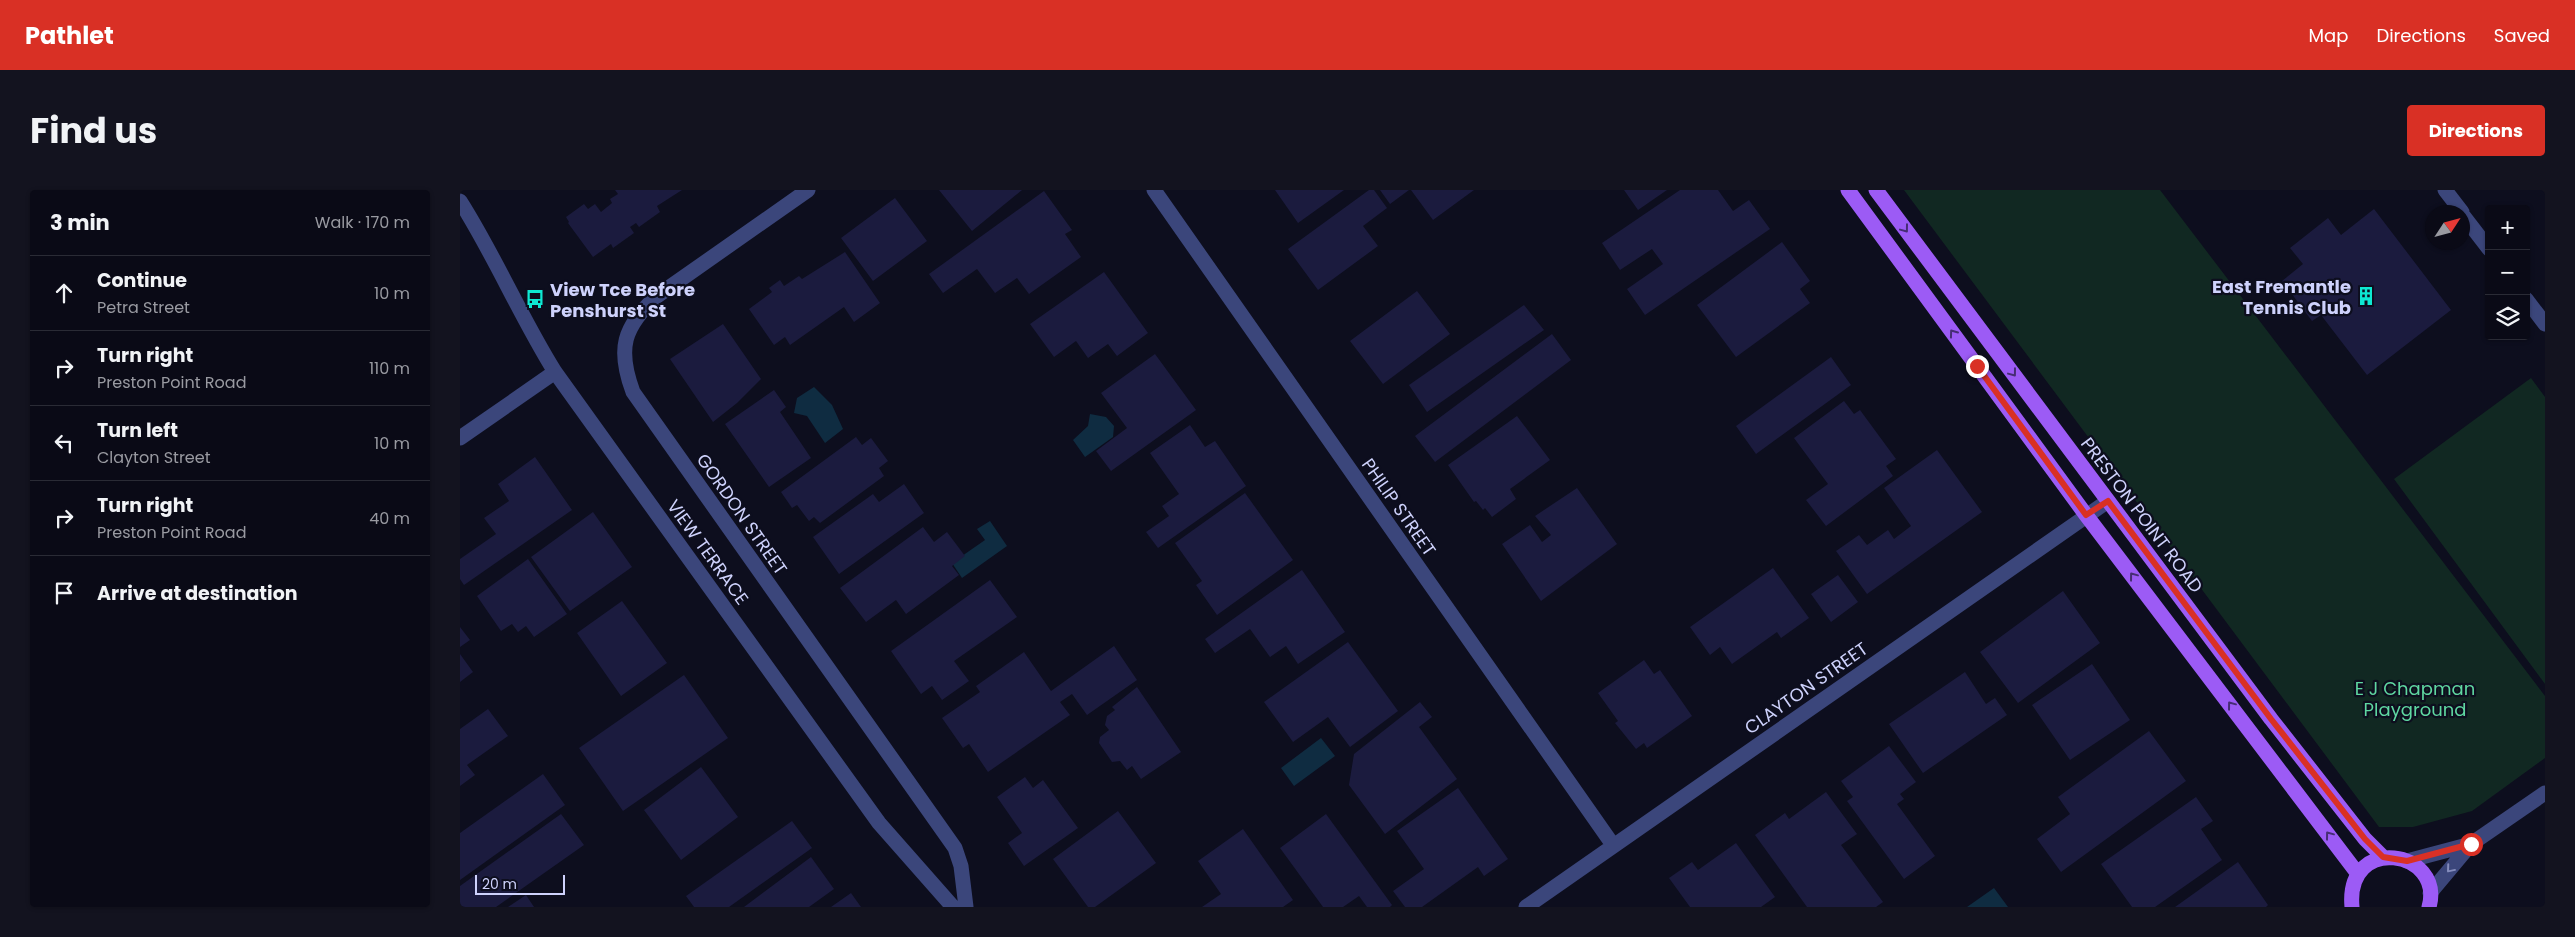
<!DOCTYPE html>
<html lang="en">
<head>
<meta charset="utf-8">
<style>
  :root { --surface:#0a0a16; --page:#13131f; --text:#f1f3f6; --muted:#999aa1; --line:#2a2b35; --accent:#d93025 }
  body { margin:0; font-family:Poppins,sans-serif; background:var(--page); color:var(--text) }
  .controls { position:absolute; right:15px; top:15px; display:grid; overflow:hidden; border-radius:5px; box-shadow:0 1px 4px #0004 }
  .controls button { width:45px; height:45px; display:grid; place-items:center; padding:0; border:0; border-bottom:1px solid var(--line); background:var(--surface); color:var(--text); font:25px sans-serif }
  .compass { position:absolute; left:1965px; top:15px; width:45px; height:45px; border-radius:50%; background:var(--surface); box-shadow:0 1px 4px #0004; rotate:54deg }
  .scale { position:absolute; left:15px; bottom:12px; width:90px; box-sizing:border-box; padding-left:5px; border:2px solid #ced2fc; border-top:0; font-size:14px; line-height:18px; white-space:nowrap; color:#ced2fc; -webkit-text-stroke:4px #0d0e1e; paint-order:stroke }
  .stop { position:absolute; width:15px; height:15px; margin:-11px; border:4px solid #d93025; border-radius:50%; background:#fff }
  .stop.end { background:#d93025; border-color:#fff; box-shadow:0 1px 5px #0008 }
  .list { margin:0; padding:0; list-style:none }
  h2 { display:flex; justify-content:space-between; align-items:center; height:65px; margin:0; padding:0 20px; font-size:21px }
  h2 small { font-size:16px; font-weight:400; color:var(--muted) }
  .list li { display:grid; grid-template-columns:32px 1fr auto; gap:15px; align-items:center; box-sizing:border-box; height:75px; padding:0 20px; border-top:1px solid var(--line) }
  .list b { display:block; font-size:19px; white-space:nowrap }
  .list p { margin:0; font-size:16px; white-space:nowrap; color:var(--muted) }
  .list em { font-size:16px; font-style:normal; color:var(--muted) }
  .icon { flex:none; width:28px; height:28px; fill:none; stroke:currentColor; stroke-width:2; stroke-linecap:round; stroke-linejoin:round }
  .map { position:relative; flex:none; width:2085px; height:717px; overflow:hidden; border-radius:5px }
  header { display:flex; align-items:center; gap:30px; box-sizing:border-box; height:70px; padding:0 25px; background:var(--accent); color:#fff }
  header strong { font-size:24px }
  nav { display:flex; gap:28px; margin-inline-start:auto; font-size:18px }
  .intro { display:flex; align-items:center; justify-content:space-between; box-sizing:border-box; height:120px; padding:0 30px }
  h1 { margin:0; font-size:35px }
  .button { padding:12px 22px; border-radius:5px; background:var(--accent); color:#fff; font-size:18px; font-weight:700 }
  main { display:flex; gap:30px; padding:0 30px }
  aside { flex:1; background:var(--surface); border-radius:5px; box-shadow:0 1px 4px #0004 }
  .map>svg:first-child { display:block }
  .green { fill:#112822 }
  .water { fill:#0f2c41 }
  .building { fill:#1b1b3e }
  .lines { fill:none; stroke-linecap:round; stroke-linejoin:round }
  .minor { stroke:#3b467b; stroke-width:15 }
  .major { stroke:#9c5bf5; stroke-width:15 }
  .oneway { stroke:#462d74 }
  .oneway2 { stroke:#848cbc }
  .route { stroke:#d93025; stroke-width:6 }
  .labels { text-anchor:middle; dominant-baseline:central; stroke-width:4.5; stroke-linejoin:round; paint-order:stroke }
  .poi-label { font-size:18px; font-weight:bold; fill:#ced2fc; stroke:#0d0e1e; text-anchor:end }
  .street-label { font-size:18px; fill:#ced2fc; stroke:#0d0e1e }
  .park-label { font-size:18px; fill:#5fd7a1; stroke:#0d0e1e }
</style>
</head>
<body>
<header>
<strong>Pathlet</strong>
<nav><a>Map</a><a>Directions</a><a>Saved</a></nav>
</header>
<div class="intro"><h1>Find us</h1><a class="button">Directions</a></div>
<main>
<aside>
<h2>3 min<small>Walk · 170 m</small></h2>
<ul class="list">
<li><svg class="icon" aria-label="ahead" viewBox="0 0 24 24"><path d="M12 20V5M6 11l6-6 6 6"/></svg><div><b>Continue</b><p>Petra Street</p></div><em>10 m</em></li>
<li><svg class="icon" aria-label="right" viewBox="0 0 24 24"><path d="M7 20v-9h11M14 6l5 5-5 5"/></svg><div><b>Turn right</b><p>Preston Point Road</p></div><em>110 m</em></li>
<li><svg class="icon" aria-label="left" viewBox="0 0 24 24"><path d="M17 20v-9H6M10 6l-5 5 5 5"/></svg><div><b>Turn left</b><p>Clayton Street</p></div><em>10 m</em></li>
<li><svg class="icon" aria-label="right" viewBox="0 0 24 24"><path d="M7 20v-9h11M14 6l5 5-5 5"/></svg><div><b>Turn right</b><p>Preston Point Road</p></div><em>40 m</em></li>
<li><svg class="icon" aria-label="arrive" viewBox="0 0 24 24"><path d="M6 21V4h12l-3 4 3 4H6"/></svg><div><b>Arrive at destination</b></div></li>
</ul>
</aside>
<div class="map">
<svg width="2085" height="717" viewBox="0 0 2085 717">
  <rect width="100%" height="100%" fill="#0d0e1e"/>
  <!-- green -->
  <path class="green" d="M 1444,0 L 1700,0 L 2085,506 L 2085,568 L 2012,621 L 1953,637 L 1919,637 Z
    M 2071,188 L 2085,207 L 2085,494 L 1934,289 Z"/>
  <!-- water -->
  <path class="water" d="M 354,197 L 372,215 L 383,239 L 365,253 L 347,226 L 334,223 L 337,208 Z
    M 630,224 L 646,227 L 654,236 L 653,247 L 625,267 L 613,250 L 628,236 Z
    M 530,331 L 547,356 L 502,388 L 492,373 L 525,350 L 517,339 Z
    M 861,548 L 875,566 L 834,596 L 821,578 Z
    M 1534,698 L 1548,717 L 1507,717 Z"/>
  <!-- building -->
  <path class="building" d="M 155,0 L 222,0 L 197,16 L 200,22 L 179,37 L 176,33 L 170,37 L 174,43 L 153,58 L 151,54 L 133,67 L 108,33 L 109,32 L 106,27 L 124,14 L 128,19 L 135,14 L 141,22 L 152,13 L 150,9 L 158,4 Z
    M 479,0 L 562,0 L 512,41 Z
    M 815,0 L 884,0 L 838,33 Z
    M 909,0 L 914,0 L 927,18 L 903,36 L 918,56 L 858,100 L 828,59 Z
    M 920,0 L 949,0 L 930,14 Z
    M 951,0 L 1014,0 L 973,30 Z
    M 1164,0 L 1207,0 L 1178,20 Z
    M 1220,0 L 1258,0 L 1273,21 L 1289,10 L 1310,39 L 1185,125 L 1167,99 L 1203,74 L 1192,59 L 1160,80 L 1142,53 Z
    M 584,1 L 612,40 L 605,44 L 621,67 L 569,104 L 557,88 L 535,103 L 517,79 L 483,103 L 469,84 Z
    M 435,8 L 467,51 L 413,91 L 381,48 Z
    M 1914,19 L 1991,120 L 1907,185 L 1861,125 L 1852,131 L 1822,91 L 1843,74 L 1830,58 L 1868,28 L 1881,45 Z
    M 1322,52 L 1350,91 L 1340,99 L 1350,113 L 1276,167 L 1237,115 Z
    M 385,62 L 420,113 L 394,132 L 384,117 L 330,155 L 325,147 L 314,155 L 289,119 L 312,102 L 309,98 L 320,90 L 324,96 L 339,86 L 342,89 Z
    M 644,82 L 688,143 L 657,166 L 648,154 L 628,168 L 616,151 L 594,167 L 570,134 Z
    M 957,101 L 990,144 L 923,194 L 890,151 Z
    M 1064,115 L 1084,140 L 967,222 L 949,195 Z
    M 263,134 L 301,189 L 277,213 L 253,232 L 210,169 Z
    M 1092,144 L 1111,170 L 975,272 L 955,246 Z
    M 695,164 L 736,220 L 651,281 L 636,261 L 667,238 L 641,203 Z
    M 1371,167 L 1391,195 L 1296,264 L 1276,236 Z
    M 314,200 L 326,217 L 320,222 L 351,268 L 309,297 L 265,234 Z
    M 1384,211 L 1394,224 L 1400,220 L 1436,269 L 1426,276 L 1433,286 L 1366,336 L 1346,310 L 1368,294 L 1334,248 Z
    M 1057,226 L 1090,270 L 1050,299 L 1056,309 L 1032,327 L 1025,318 L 1023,320 L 1016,311 L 1014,312 L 988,275 Z
    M 730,235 L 745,257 L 755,251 L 786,296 L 698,358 L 686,342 L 709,326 L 702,316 L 719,304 L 690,263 Z
    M 396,247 L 402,255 L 411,248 L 428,271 L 419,278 L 424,286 L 360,333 L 354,327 L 349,331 L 337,315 L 332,318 L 321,302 Z
    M 1477,260 L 1522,322 L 1407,404 L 1376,361 L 1399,345 L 1407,355 L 1428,340 L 1434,349 L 1451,336 L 1424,298 Z
    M 75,267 L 112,320 L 4,395 L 0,389 L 0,369 L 36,344 L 24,328 L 49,311 L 38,294 Z
    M 444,294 L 464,323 L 379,384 L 353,347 L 413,304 L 419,312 Z
    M 1117,298 L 1157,354 L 1081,411 L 1042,354 L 1070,335 L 1082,352 L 1091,345 L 1075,326 Z
    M 785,303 L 833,370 L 757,425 L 736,395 L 742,391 L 715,353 Z
    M 133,322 L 172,377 L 110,421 L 71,367 Z
    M 463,337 L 474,352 L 487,342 L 505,366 L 492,376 L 499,385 L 446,424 L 436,410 L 406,432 L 380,398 Z
    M 68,369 L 107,424 L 74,447 L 66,436 L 58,442 L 52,434 L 41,441 L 17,406 Z
    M 1313,378 L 1349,428 L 1321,448 L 1317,442 L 1272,474 L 1260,457 L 1250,465 L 1230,437 Z
    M 842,380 L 885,442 L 838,474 L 826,456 L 810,467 L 790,439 L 755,463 L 745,449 Z
    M 1378,385 L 1398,412 L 1371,432 L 1351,404 Z
    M 530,390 L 557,427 L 494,471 L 509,491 L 482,510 L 472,496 L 461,504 L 431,461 Z
    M 1603,401 L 1640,453 L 1558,513 L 1520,462 Z
    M 162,411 L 207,473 L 161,506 L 117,443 Z
    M 0,437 L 10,450 L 0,457 Z
    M 888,452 L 938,521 L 890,557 L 868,527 L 833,552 L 804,512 Z
    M 654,456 L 677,490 L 627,525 L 612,504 L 600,512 L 610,525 L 528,582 L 509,554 L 503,558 L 482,528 L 520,502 L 516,496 L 564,462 L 591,501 Z
    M 0,464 L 13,482 L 0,492 Z
    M 1184,470 L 1194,484 L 1200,480 L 1232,526 L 1187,558 L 1184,553 L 1176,559 L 1155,533 L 1158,531 L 1138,503 Z
    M 1632,474 L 1670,530 L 1610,570 L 1572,515 Z
    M 1505,482 L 1526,514 L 1535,508 L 1547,525 L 1463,583 L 1429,534 Z
    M 224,485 L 268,548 L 163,621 L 119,558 Z
    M 677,497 L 721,562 L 681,589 L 672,576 L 667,580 L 660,571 L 652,572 L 639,553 L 640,547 L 649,540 L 645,535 L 647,526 L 655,520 L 652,517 Z
    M 960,512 L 972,527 L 959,537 L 997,589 L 925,644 L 889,595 L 894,564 Z
    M 28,519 L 48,546 L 7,575 L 15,585 L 0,596 L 0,539 Z
    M 1689,541 L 1726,591 L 1601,682 L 1577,649 L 1610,624 L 1598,607 Z
    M 1429,556 L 1456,592 L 1440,604 L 1444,609 L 1437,614 L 1475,666 L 1444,689 L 1387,611 L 1393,607 L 1381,591 Z
    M 241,577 L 278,627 L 221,670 L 184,620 Z
    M 83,584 L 105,615 L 0,690 L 0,643 Z
    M 565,587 L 573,598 L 583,590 L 618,638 L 564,676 L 548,653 L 562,643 L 537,607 Z
    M 998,598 L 1048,669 L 1024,686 L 1018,677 L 962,717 L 945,717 L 933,701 L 964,679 L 937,641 Z
    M 1366,602 L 1397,644 L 1381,655 L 1423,712 L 1416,717 L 1347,717 L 1295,645 L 1325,623 L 1329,629 Z
    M 1736,607 L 1753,631 L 1741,639 L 1762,670 L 1695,717 L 1672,717 L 1641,674 Z
    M 658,621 L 696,673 L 635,717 L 628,717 L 593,669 Z
    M 101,624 L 124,655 L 36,717 L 0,717 L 0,696 Z
    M 866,624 L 932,715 L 930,717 L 907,717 L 899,706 L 883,717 L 863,717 L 820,658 Z
    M 332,631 L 352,658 L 269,717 L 234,717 L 226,706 Z
    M 783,639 L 833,710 L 823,717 L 742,717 L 761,704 L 738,671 Z
    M 1276,653 L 1315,707 L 1301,717 L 1230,717 L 1209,688 L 1232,672 L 1238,680 Z
    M 351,667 L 374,699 L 349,717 L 284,717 Z
    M 1778,672 L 1808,715 L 1806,717 L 1715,717 Z
    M 391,703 L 401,717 L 371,717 Z
    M 66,705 L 74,717 L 48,717 Z"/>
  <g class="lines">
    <!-- minor -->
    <path class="minor" d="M 348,0 L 197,106 C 163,137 157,159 173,202 L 495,658 L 501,676 L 506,717
      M 694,0 L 1153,655
      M 1985,0 L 2002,22
      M 0,11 C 35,66 60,126 95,182 L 419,633 L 493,717
      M 2002,24 L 2029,59
      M 2066,109 L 2085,134
      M 0,248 L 95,182
      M 1947,671 L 2011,654
      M 1970,703 L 2011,654 L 2085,603
      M 1066,717 L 1648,311"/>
    <!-- major -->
    <path class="major" d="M 1388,0 L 1626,325 L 1898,684
      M 1416,0 L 1811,529 L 1905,649 L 1923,667
      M 1892,717 C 1885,643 1985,660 1969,717"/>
  </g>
  <!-- one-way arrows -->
  <defs><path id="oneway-chevron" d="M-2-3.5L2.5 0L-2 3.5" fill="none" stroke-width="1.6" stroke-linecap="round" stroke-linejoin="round" transform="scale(1.25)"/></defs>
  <g class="oneway">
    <use href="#oneway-chevron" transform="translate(1445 39) rotate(53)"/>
    <use href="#oneway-chevron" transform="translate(1493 143) rotate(-126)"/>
    <use href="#oneway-chevron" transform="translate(1553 183) rotate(53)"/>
    <use href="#oneway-chevron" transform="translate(1673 386) rotate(-127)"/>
    <use href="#oneway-chevron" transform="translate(1771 515) rotate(-127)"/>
    <use href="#oneway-chevron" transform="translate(1869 645) rotate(-127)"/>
  </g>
  <use class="oneway2" href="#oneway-chevron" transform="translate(1990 679) rotate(130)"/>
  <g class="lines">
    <!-- route -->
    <path class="route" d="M 1517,176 L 1626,325 L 1648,311 L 1811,529 L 1905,649 L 1923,667 L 1947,671 L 2011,654"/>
  </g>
  <!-- icons -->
  <defs>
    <g id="building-bare" transform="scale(1.5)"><path d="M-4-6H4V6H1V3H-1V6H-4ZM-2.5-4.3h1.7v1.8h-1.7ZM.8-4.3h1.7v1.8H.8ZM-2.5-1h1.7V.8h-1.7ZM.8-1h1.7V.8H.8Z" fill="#0ee8d2" stroke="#0d0e1e" stroke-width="2.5" paint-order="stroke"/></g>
    <g id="bus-bare" transform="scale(1.5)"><path d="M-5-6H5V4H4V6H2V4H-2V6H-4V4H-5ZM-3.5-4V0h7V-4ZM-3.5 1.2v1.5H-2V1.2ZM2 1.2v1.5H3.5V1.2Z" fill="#0ee8d2" stroke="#0d0e1e" stroke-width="2.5" paint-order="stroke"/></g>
  </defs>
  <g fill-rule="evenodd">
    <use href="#building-bare" x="1906" y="106"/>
    <use href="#bus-bare" x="75" y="109"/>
  </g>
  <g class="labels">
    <!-- poi labels -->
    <g class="poi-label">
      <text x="1891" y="96">East Fremantle<tspan x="1891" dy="21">Tennis Club</tspan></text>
      <text x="90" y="99" text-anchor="start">View Tce Before<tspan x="90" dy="21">Penshurst St</tspan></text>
    </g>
    <!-- street labels -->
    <g class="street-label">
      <text transform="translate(939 317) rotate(55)">PHILIP STREET</text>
      <text transform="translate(282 324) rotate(55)">GORDON STREET</text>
      <text transform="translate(1682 325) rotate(53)">PRESTON POINT ROAD</text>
      <text transform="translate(248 362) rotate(54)">VIEW TERRACE</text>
      <text transform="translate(1346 498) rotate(-35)">CLAYTON STREET</text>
    </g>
    <!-- park labels -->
    <g class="park-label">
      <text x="1955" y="498">E J Chapman<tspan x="1955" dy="21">Playground</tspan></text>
    </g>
  </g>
</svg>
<div class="controls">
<button>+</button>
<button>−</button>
<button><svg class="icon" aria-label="layers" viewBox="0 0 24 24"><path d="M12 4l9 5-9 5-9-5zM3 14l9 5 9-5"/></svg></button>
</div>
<svg class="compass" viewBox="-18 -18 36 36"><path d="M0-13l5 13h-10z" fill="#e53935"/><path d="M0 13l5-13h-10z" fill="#999aa1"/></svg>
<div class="scale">20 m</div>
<div class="stop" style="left:2011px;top:654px"></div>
<div class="stop end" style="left:1517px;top:176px"></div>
</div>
</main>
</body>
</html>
